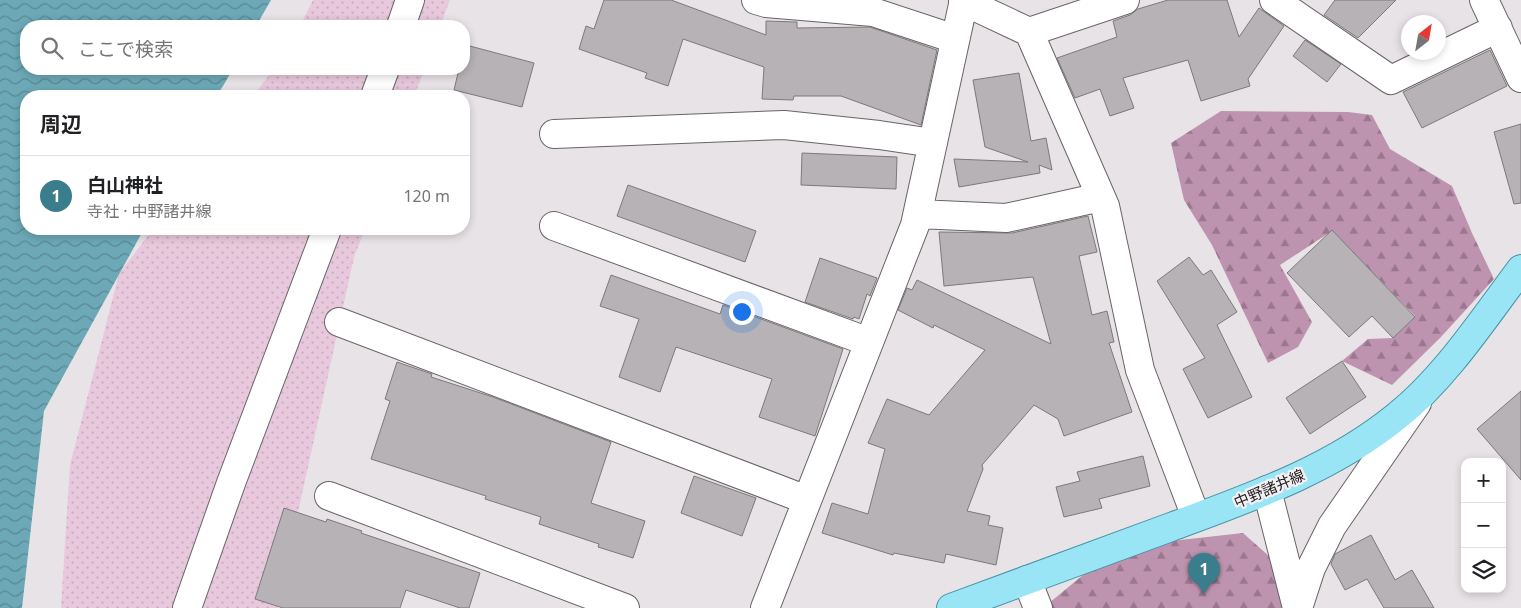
<!DOCTYPE html>
<html lang="ja">
<head>
<meta charset="utf-8">
<style>
  :root { --surface:#fff; --page:#f6f6f6; --text:#202124; --muted:#757577; --line:#e0e0e0; --accent:#3a7e8d }
  body { margin:0; font-family:"Noto Sans","Noto Sans JP",sans-serif; background:var(--page); color:var(--text) }
  .controls { position:absolute; right:15px; bottom:15px; display:grid; overflow:hidden; border-radius:10px; box-shadow:0 2px 8px #0003 }
  .controls button { width:45px; height:45px; display:grid; place-items:center; padding:0; border:0; border-bottom:1px solid var(--line); background:var(--surface); color:var(--text); font:25px sans-serif }
  .compass { position:absolute; left:1401px; top:15px; width:45px; height:45px; border-radius:50%; background:var(--surface); box-shadow:0 2px 8px #0003; rotate:31deg }
  .you { position:absolute; left:741px; top:311px; width:18px; height:18px; margin:-12px; border:4px solid #fff; border-radius:50%; background:#1a73e8; box-shadow:0 0 0 8px #1a73e833 }
  .badge { display:grid; place-items:center; width:32px; height:32px; border-radius:50%; background:var(--accent); color:#fff; font-size:16px; font-weight:700 }
  .pin { position:absolute; translate:-50% -41px; filter:drop-shadow(0 1px 2px #0008) }
  .pin::after { content:''; position:absolute; top:26px; width:18px; height:15px; background:inherit; clip-path:polygon(0 0,100% 0,50% 100%) }
  .list { margin:0; padding:0; list-style:none }
  h2 { display:flex; justify-content:space-between; align-items:center; height:65px; margin:0; padding:0 20px; font-size:21px }
  h2 small { font-size:16px; font-weight:400; color:var(--muted) }
  .list li { display:grid; grid-template-columns:32px 1fr auto; gap:15px; align-items:center; box-sizing:border-box; height:80px; padding:0 20px; border-top:1px solid var(--line) }
  .list b { display:block; font-size:19px; white-space:nowrap }
  .list p { margin:0; font-size:16px; white-space:nowrap; color:var(--muted) }
  .list em { font-size:16px; font-style:normal; color:var(--muted) }
  .icon { flex:none; width:28px; height:28px; fill:none; stroke:currentColor; stroke-width:2; stroke-linecap:round; stroke-linejoin:round }
  .map { position:relative; flex:none; width:1521px; height:608px; overflow:hidden }
  .search { position:absolute; background:var(--surface); box-shadow:0 2px 8px #0003; left:20px; top:20px; width:450px; height:55px; display:flex; align-items:center; gap:12px; box-sizing:border-box; padding:0 18px; border-radius:20px; color:var(--muted); font-size:19px }
  .panel { position:absolute; background:var(--surface); box-shadow:0 2px 8px #0003; left:20px; top:90px; width:450px; height:145px; border-radius:20px }
  .map>svg:first-child { display:block }
  .green { fill:url(#green-dots) }
  .forest { fill:url(#forest-firs) }
  .water { fill:url(#water-waves) }
  .building { fill:#b6b2b5; stroke:#7d797b }
  .lines { fill:none; stroke-linecap:round; stroke-linejoin:round }
  .minor-casing { stroke:#696467; stroke-width:30 }
  .major-casing { stroke:#4293a5; stroke-width:30 }
  .minor { stroke:#fff; stroke-width:28 }
  .major { stroke:#99e5f5; stroke-width:28 }
  .labels { text-anchor:middle; dominant-baseline:central; stroke-width:4.5; stroke-linejoin:round; paint-order:stroke }
  .street-label { font-size:15px; fill:#1f1d1e; stroke:#f5f0f3 }
</style>
</head>
<body>
<div class="map">
<svg width="1521" height="608" viewBox="0 0 1521 608">
  <defs>
    <pattern id="green-dots" width="8" height="8" patternUnits="userSpaceOnUse" patternTransform="scale(1.25)"><rect width="8" height="8" fill="#e8c8dc"/><path d="M2 2h.1M6 6h.1" fill="none" stroke="#c7abbc" stroke-width="1.8" stroke-linecap="round"/></pattern>
    <pattern id="forest-firs" width="22" height="20" patternUnits="userSpaceOnUse" patternTransform="scale(1.25)"><rect width="22" height="20" fill="#be93af"/><path d="M5 1l3.5 6h-7zM16 11l3.5 6h-7z" fill="#9a778e"/></pattern>
    <pattern id="water-waves" width="16" height="10" patternUnits="userSpaceOnUse" patternTransform="scale(1.25)"><rect width="16" height="10" fill="#6da8b6"/><path d="M0 5q4-4 8 0t8 0" fill="none" stroke="#598893"/></pattern>
  </defs>
  <rect width="100%" height="100%" fill="#e8e3e6"/>
  <!-- green -->
  <path class="green" d="M 313,0 L 450,0 L 440,26 L 300,26 Z
    M 274,69 L 425,69 L 414,96 L 253,96 Z
    M 153,229 L 365,229 L 354,257 L 277,608 L 61,608 L 70,465 L 119,274 Z"/>
  <!-- forest -->
  <path class="forest" d="M 1221,111 L 1348,112 L 1372,115 L 1390,149 L 1452,186 L 1472,233 L 1494,279 L 1440,338 L 1392,385 L 1342,361 L 1368,339 L 1393,338 L 1415,316 L 1332,231 L 1280,265 L 1312,322 L 1298,347 L 1268,363 L 1212,245 L 1184,200 L 1171,143 Z
    M 1243,533 L 1289,574 L 1290,608 L 1043,608 L 1117,547 Z"/>
  <!-- water -->
  <path class="water" d="M 0,0 L 271,0 L 256,26 L 26,26 L 26,69 L 233,69 L 217,96 L 26,96 L 26,229 L 144,229 L 44,411 L 22,608 L 0,608 Z"/>
  <!-- building -->
  <path class="building" d="M 604,0 L 671,0 L 766,35 L 766,21 L 797,22 L 797,28 L 870,27 L 937,50 L 921,125 L 841,96 L 794,96 L 793,100 L 762,99 L 764,67 L 683,39 L 668,86 L 645,78 L 647,73 L 579,49 L 586,26 L 594,29 Z
    M 1168,0 L 1227,0 L 1239,37 L 1259,8 L 1284,26 L 1248,79 L 1250,86 L 1201,101 L 1188,60 L 1123,78 L 1134,108 L 1110,116 L 1100,89 L 1075,98 L 1057,58 L 1117,37 L 1113,21 L 1130,15 L 1138,9 Z
    M 1335,0 L 1396,0 L 1358,38 L 1324,15 Z
    M 1305,40 L 1341,64 L 1327,82 L 1293,56 Z
    M 466,45 L 534,63 L 522,107 L 454,90 L 459,69 L 464,69 L 464,51 Z
    M 1490,50 L 1507,86 L 1422,128 L 1403,92 Z
    M 1019,73 L 1031,141 L 1046,138 L 1052,170 L 1039,165 L 1040,173 L 959,187 L 954,159 L 1028,162 L 985,147 L 973,80 Z
    M 1521,124 L 1521,203 L 1514,204 L 1494,132 Z
    M 802,153 L 897,157 L 896,189 L 801,185 Z
    M 628,185 L 756,231 L 745,262 L 617,216 Z
    M 1088,216 L 1097,252 L 1079,256 L 1092,315 L 1107,311 L 1114,342 L 1109,343 L 1132,412 L 1064,436 L 1058,419 L 1034,405 L 982,465 L 983,469 L 967,511 L 990,516 L 988,525 L 1003,528 L 996,565 L 946,554 L 944,563 L 894,553 L 893,555 L 822,533 L 832,503 L 868,514 L 885,449 L 868,443 L 887,399 L 929,415 L 985,350 L 934,325 L 933,328 L 898,310 L 907,288 L 912,290 L 917,280 L 1051,344 L 1033,277 L 944,286 L 939,232 L 1012,233 Z
    M 1332,230 L 1415,317 L 1393,338 L 1372,316 L 1349,337 L 1287,273 Z
    M 1189,257 L 1203,275 L 1211,270 L 1237,312 L 1217,325 L 1252,397 L 1208,418 L 1183,369 L 1205,358 L 1157,281 Z
    M 820,258 L 877,278 L 870,296 L 867,294 L 859,319 L 854,317 L 853,319 L 805,302 Z
    M 611,275 L 720,314 L 723,305 L 843,349 L 815,436 L 759,417 L 772,379 L 676,347 L 660,392 L 619,377 L 639,319 L 600,306 Z
    M 1342,361 L 1366,397 L 1310,434 L 1286,398 Z
    M 397,362 L 432,374 L 431,377 L 493,397 L 611,442 L 591,503 L 645,521 L 633,558 L 598,547 L 599,544 L 539,524 L 541,517 L 485,499 L 486,496 L 371,459 L 390,401 L 385,399 Z
    M 1521,391 L 1521,480 L 1477,429 Z
    M 1143,456 L 1150,486 L 1099,499 L 1102,508 L 1064,517 L 1056,487 L 1080,481 L 1077,472 Z
    M 694,476 L 756,498 L 742,536 L 681,513 Z
    M 284,508 L 326,522 L 327,519 L 362,531 L 361,533 L 480,573 L 469,608 L 460,608 L 406,590 L 400,608 L 283,608 L 255,599 Z
    M 1371,535 L 1395,580 L 1412,570 L 1434,608 L 1384,608 L 1367,579 L 1345,590 L 1331,564 L 1335,554 Z"/>
  <g class="lines">
    <!-- minor casing -->
    <g class="minor-casing">
      <path id="minor" d="M 756,0 L 766,3 L 873,12 L 955,39
        M 1274,0 L 1391,80 L 1498,28
        M 1484,0 L 1521,78
        M 963,1 L 1029,32 L 1105,206 L 1140,370 L 1196,517
        M 401,26 L 410,0
        M 1029,32 L 1125,0
        M 375,96 L 385,69
        M 554,134 L 784,125 L 879,135 L 933,143
        M 918,214 L 1006,218 L 1101,197
        M 554,226 L 869,342
        M 339,322 L 807,500
        M 1267,490 L 1297,608
        M 329,496 L 625,608
        M 1027,580 L 1038,608
        M 187,608 L 231,483 L 327,229
        M 765,608 L 915,225 L 964,0
        M 1298,608 L 1311,568 L 1332,526 L 1417,403"/>
    </g>
    <!-- major casing -->
    <g class="major-casing">
      <path id="major" d="M 951,608 C 1024,581 1097,554 1171,527 C 1249,498 1331,470 1397,416 C 1445,378 1484,318 1521,269"/>
    </g>
    <!-- minor -->
    <use href="#minor" class="minor"/>
    <!-- major -->
    <use href="#major" class="major"/>
  </g>
  <g class="labels">
    <!-- street labels -->
    <g class="street-label">
      <text transform="translate(1269 488) rotate(-23)">中野諸井線</text>
    </g>
  </g>
</svg>
<div class="controls">
<button>+</button>
<button>−</button>
<button><svg class="icon" aria-label="layers" viewBox="0 0 24 24"><path d="M12 4l9 5-9 5-9-5zM3 14l9 5 9-5"/></svg></button>
</div>
<svg class="compass" viewBox="-18 -18 36 36"><path d="M0-13l5 13h-10z" fill="#e53935"/><path d="M0 13l5-13h-10z" fill="#757577"/></svg>
<div class="you"></div>
<div class="pin badge" style="left:1204px;top:594px">1</div>
<div class="search"><svg class="icon" aria-label="search" viewBox="0 0 24 24"><circle cx="10" cy="10" r="6"/><path d="M15 15l6 6"/></svg>ここで検索</div>
<section class="panel">
<h2>周辺<small></small></h2>
<ul class="list">
<li><span class="badge">1</span><div><b>白山神社</b><p>寺社 · 中野諸井線</p></div><em>120 m</em></li>
</ul>
</section>
</div>
</body>
</html>
